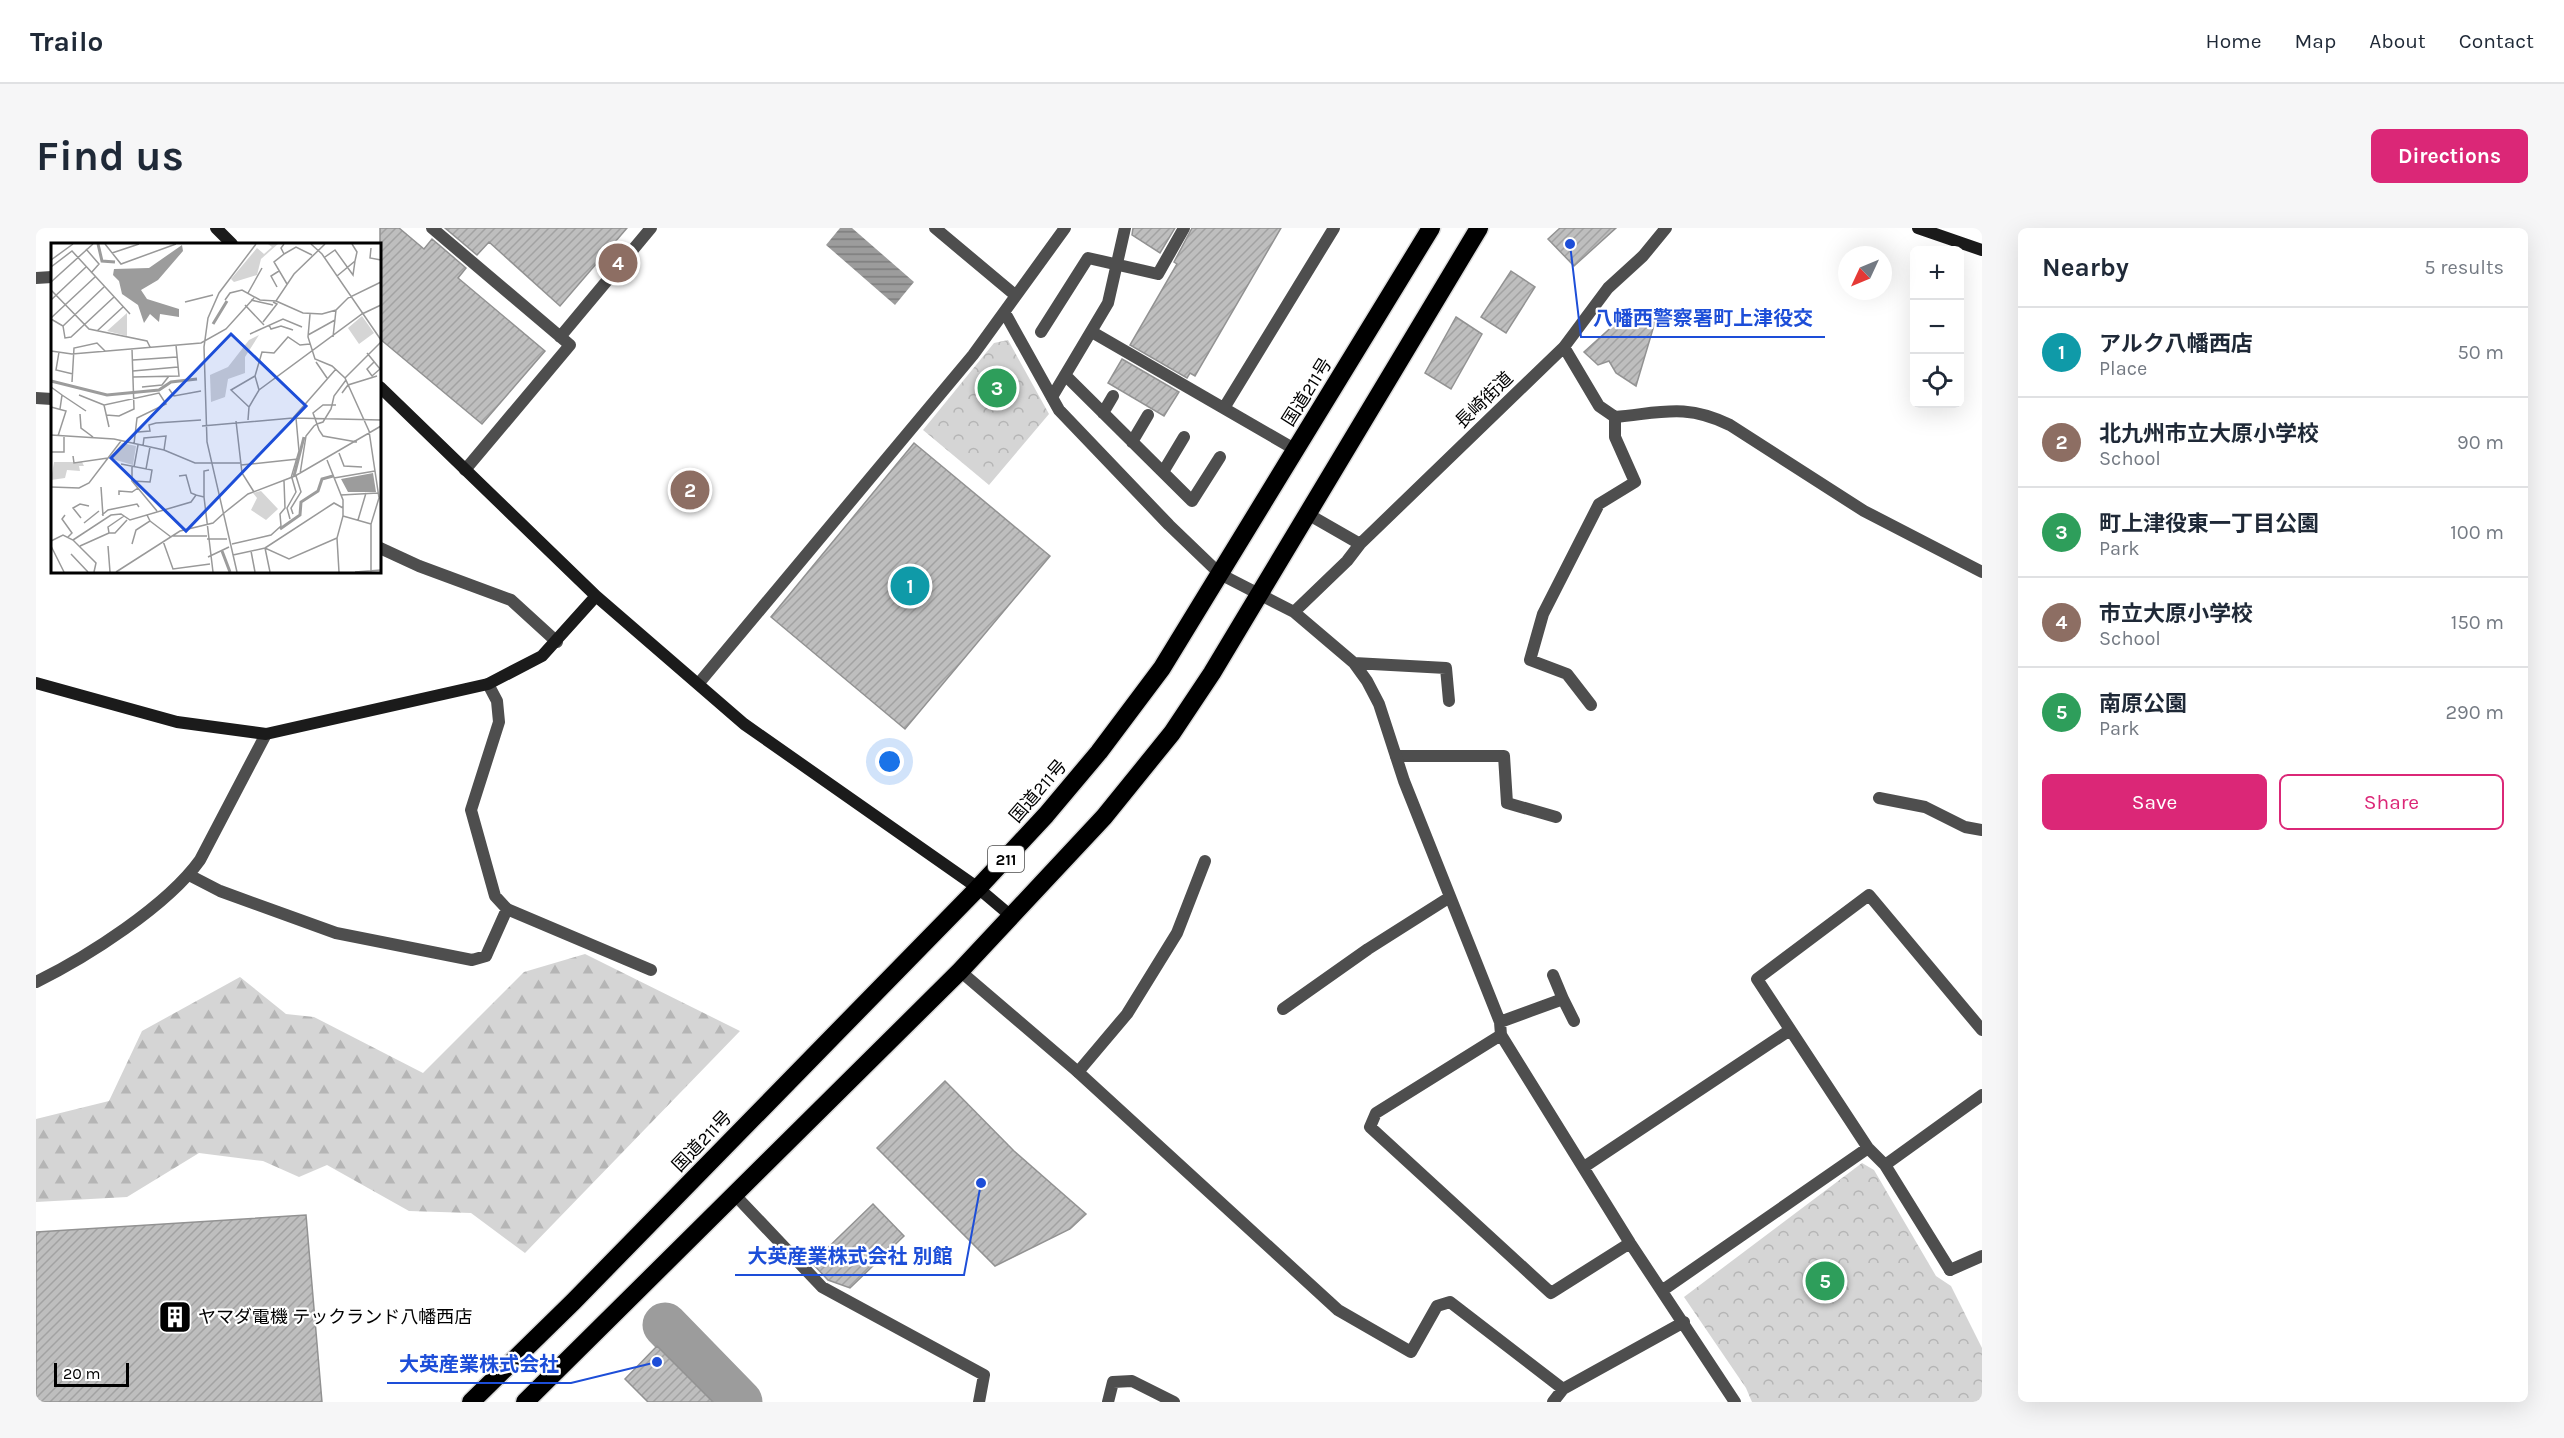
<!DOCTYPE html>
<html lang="en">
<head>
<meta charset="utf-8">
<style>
  :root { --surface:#fff; --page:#f6f6f7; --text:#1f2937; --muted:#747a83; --line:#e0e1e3; --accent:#db2777 }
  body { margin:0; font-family:Karla,"Noto Sans JP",sans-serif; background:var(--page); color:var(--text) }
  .controls { position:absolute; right:18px; top:18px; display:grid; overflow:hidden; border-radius:9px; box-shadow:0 6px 24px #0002 }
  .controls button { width:54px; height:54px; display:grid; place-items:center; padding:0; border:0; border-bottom:2px solid var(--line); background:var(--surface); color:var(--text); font:30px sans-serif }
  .compass { position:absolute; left:1802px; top:18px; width:54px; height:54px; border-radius:50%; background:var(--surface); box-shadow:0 6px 24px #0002; rotate:226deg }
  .scale { position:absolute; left:18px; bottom:15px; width:75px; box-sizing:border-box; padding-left:6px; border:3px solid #000; border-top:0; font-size:16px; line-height:21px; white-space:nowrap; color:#000; -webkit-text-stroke:4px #fff; paint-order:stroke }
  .you { position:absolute; left:854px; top:534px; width:21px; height:21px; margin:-15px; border:4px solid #fff; border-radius:50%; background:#1a73e8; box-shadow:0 0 0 9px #1a73e833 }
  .badge { display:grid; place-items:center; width:39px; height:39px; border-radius:50%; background:var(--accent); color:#fff; font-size:20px; font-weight:700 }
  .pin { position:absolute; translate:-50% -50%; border:3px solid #fff; box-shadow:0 2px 6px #0006 }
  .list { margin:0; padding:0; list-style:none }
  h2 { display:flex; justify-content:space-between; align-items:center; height:78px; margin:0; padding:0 24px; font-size:26px }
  h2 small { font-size:20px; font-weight:400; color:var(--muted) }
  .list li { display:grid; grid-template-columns:39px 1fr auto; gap:18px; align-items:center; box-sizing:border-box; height:90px; padding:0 24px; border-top:2px solid var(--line) }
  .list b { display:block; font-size:22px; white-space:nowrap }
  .list p { margin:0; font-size:20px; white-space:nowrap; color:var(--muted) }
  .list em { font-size:20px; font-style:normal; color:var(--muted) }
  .actions { display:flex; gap:12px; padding:18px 24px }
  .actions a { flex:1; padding:14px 0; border:2px solid var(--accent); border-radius:9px; text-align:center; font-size:21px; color:var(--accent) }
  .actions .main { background:var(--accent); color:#fff }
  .icon { flex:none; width:33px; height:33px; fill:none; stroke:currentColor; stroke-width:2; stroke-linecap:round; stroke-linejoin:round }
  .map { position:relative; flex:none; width:1946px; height:1174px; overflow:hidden; border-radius:9px }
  header { display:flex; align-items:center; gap:36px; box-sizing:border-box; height:84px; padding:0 30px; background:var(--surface); border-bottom:2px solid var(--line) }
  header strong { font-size:28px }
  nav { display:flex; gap:33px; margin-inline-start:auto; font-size:21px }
  .intro { display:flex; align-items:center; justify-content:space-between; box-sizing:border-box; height:144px; padding:0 36px }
  h1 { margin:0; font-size:42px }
  .button { padding:15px 27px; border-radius:9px; background:var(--accent); color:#fff; font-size:21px; font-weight:700 }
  main { display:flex; gap:36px; padding:0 36px }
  aside { flex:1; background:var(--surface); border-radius:9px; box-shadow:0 6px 24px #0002 }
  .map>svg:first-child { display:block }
  .forest { fill:url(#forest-firs) }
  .park { fill:url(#park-crowns) }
  .water { fill:url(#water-rules) }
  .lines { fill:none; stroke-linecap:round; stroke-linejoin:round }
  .river { stroke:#9c9c9c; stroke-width:45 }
  .building { fill:url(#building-hatch); stroke:#929292; stroke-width:1.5 }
  .highway-casing { stroke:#dbdbdb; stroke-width:21 }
  .lane { stroke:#4e4e4e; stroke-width:12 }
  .street { stroke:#4e4e4e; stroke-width:12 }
  .secondary { stroke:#1b1b1b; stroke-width:12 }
  .highway { stroke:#000; stroke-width:18 }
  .labels { text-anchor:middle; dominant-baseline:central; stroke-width:4.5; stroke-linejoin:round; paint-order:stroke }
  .shield { fill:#fff; stroke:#4c4c4c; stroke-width:1.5 }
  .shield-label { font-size:16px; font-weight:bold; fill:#000 }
  .street-label { font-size:18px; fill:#000; stroke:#fff }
  .poi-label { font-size:18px; fill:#000; stroke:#fff; text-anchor:start }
  .inset-river { fill:none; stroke:#9c9c9c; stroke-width:3 }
  .inset-road { fill:none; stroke:#999; stroke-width:1.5 }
  .view { fill:#1d4ed8; fill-opacity:0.15; stroke:#1d4ed8; stroke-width:3 }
  .inset-edge { fill:none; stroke:#000; stroke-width:3 }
  .leader { fill:none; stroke:#1d4ed8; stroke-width:2 }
  .callout-dot { fill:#1d4ed8; stroke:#fff; stroke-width:2 }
  .callout-label { font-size:20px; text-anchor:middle; font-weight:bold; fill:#1d4ed8; stroke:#fff; stroke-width:4.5; stroke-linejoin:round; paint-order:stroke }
</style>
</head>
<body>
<header>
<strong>Trailo</strong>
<nav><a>Home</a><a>Map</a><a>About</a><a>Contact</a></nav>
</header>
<div class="intro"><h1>Find us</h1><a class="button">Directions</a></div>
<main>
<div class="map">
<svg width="1946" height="1174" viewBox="0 0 1946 1174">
  <defs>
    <pattern id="forest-firs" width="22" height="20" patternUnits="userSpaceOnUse" patternTransform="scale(1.5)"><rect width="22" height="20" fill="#d5d5d5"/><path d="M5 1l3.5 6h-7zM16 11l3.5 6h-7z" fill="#b5b5b5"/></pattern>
    <pattern id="park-crowns" width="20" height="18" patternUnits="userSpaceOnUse" patternTransform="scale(1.5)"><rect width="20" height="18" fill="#d5d5d5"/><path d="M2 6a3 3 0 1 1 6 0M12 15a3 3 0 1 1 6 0" fill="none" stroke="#b5b5b5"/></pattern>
    <pattern id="water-rules" width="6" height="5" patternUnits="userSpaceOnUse" patternTransform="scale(1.5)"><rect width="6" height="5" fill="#9c9c9c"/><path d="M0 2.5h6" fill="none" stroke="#7d7d7d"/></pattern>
    <pattern id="building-hatch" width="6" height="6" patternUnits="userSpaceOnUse" patternTransform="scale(1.5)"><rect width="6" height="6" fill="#bebebe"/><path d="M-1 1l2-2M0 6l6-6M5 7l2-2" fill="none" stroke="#a2a2a2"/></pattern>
  </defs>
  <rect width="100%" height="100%" fill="#fff"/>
  <!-- forest -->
  <path class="forest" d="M 549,726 L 704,803 L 489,1025 L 435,985 L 373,983 L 291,937 L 263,949 L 227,933 L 163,925 L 91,969 L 0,974 L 0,891 L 73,873 L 106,803 L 204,749 L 250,786 L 278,789 L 387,845 L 488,744 Z"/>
  <!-- park -->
  <path class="park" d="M 972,112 L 1013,186 L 953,257 L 887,202 L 958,115 Z
    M 1826,935 L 1838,942 L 1900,1048 L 1915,1058 L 1946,1120 L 1946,1174 L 1716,1174 L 1710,1160 L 1648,1069 Z"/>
  <!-- water -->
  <path class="water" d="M 804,0 L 816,0 L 878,54 L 859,77 L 790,17 Z"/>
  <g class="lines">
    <!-- river -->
    <path class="river" d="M 629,1097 L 704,1174"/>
  </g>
  <!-- building -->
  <path class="building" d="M 344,0 L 363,0 L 388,21 L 396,11 L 430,40 L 422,50 L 509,123 L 446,196 L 344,111 Z
    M 409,0 L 591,0 L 524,78 L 453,14 L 441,27 Z
    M 1097,0 L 1139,0 L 1124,25 L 1096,7 Z
    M 1156,0 L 1245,0 L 1159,148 L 1154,145 L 1151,150 L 1094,117 L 1141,36 L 1138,34 Z
    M 1524,0 L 1580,0 L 1538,38 L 1512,11 Z
    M 1475,43 L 1499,59 L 1470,105 L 1445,89 Z
    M 1592,84 L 1619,94 L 1600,158 L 1580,145 L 1573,133 L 1562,137 L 1548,124 Z
    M 1420,89 L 1446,106 L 1415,161 L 1389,145 Z
    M 1086,131 L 1143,164 L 1128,188 L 1072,155 Z
    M 878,215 L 1014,328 L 869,501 L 735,389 Z
    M 909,853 L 978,923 L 1050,986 L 1034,1001 L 959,1038 L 841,920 Z
    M 837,976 L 868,1008 L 814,1060 L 792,1052 L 776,1035 Z
    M 270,987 L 286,1174 L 0,1174 L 0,1004 Z
    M 621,1118 L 677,1174 L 612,1174 L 589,1151 Z"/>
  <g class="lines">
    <!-- highway casing -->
    <g class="highway-casing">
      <path id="highway" d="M 435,1174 L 537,1074 L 942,660 L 1010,587 L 1063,524 L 1126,440 L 1395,0
        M 489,1174 L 924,743 L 1068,589 L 1136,505 L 1176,445 L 1443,0"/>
    </g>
    <!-- lane -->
    <path class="lane" d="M 396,0 L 534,117 L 429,242
      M 1005,104 L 1052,30 L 1122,46 L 1148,0
      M 1056,104 L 1260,222
      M 524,109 L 615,0
      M 1029,147 L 1156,273 L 1184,229
      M 1016,169 L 1072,75 L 1089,0
      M 0,170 L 16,171
      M 1188,180 L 1298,0
      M 1067,185 L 1077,168
      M 1096,214 L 1112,187
      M 1127,244 L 1148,209
      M 344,320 L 383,338 L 475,372 L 521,414
      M 1360,528 L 1468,528 L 1471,575 L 1520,589
      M 471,681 L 615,742
      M 1042,844 L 1091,786 L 1141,705 L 1169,633
      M 1914,1042 L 1946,1028"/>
    <!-- street -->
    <path class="street" d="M 899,0 L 979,67
      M 0,50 L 16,49
      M 969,85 L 1023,182 L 1133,297 L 1184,346 L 1258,384 L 1318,435 L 1331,453 L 1343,476 L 1368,553 L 1464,794 L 1465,807 L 1594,1015 L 1699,1174
      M 1528,119 L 1563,178 L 1579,189 C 1625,185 1649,175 1694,197 L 1828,283 L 1946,344
      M 1270,285 L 1324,316 L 1528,119 L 1572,60 L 1607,28 L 1630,0
      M 1258,384 L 1311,333 L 1324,316
      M 1318,435 L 1410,440 L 1413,473
      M 663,455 L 937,127 L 1029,0
      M 1555,477 L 1531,446 L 1494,432 L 1507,386 L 1563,276 L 1599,254 L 1579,209 L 1579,189
      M 1843,570 L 1889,579 L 1929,599 L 1946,602
      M 153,647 L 184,663 L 300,705 L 436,732 L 450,728 L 471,681 L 459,668 L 435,582 L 463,494 L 461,473 L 452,456
      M 924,743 L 1042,844 L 1302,1082 L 1375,1124 L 1401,1078 L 1414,1074 L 1527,1161
      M 0,754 C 51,729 131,678 164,632 L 230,506
      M 1527,771 L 1538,793
      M 1247,781 L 1332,721 L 1414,669
      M 1464,794 L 1527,771 L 1517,747
      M 1465,807 L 1340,885 L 1334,899 L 1515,1065 L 1594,1015
      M 1849,937 L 1946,867
      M 1548,939 L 1754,802
      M 698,966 L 786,1059 L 948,1147 L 943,1174
      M 1914,1042 L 1849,937 L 1832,920 L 1721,751 L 1833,667 L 1946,802
      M 1627,1062 L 1832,920
      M 1072,1174 L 1077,1154 L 1096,1153 L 1138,1174
      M 1517,1174 L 1527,1161 L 1648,1094"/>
    <!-- secondary -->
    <path class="secondary" d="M 180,0 L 196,16
      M 1882,0 L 1946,22
      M 344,159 L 560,368 L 708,496 L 942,660 L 975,688
      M 0,455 L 141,494 L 230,506 L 452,456 L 506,428 L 560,368"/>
    <!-- highway -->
    <use href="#highway" class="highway"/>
  </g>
  <!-- icons -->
  <defs>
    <g id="building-square" transform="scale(1.725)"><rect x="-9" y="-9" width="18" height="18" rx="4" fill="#000" stroke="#fff"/><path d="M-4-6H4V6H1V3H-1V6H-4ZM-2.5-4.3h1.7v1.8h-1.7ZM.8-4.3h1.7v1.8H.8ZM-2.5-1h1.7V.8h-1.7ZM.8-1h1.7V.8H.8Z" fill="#fff"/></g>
  </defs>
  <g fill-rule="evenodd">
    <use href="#building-square" x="139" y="1089"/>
  </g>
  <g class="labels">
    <!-- shield labels -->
    <rect class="shield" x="952" y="618" width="36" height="26" rx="4.5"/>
    <g class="shield-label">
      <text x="970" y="631">211</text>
    </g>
    <!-- street labels -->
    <g class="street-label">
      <text transform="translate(1271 164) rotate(-58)">国道211号</text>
      <text transform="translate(1448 172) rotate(-44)">長崎街道</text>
      <text transform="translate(1002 563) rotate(-49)">国道211号</text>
      <text transform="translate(666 913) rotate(-46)">国道211号</text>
    </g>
    <!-- poi labels -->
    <g class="poi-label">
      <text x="162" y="1089">ヤマダ電機 テックランド八幡西店</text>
    </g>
  </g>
  <!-- overview -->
  <g transform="translate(15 15)">
    <rect width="330" height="330" fill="#fff"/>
    <path d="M 217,1 L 227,1 L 210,16 L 206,32 L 183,39 L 180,36 L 206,5 L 213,11 L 221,4 ZM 208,92 L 194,114 L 194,130 L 177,136 L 174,154 L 160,159 L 159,132 L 177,124 L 198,97 ZM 3,219 L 31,219 L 33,223 L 28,223 L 29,228 L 16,227 L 14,235 L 0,237 Z" fill="#d5d5d5"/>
    <path d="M 76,70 L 76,93 L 56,88 ZM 311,73 L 323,90 L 308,101 L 297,85 ZM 71,200 L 85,203 L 82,222 L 58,215 ZM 210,248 L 227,266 L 215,277 L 200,267 L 206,255 L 202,250 Z" fill="#d5d5d5"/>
    <path d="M 131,2 L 132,8 L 107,37 L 90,47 L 96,56 L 128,66 L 128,74 L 109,71 L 108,79 L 99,71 L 93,80 L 87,62 L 71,51 L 68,38 L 62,32 L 63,26 L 98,25 ZM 322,230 L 325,249 L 297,249 L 290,236 Z" fill="#9c9c9c"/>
    <path class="inset-river" d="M 47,1 L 51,18 L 64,19M 162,81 L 176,58M 0,138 L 56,152 L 108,147 L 120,139 L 146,136M 243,233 L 253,194M 229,286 L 249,272 L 250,259 L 267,248 L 271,236 L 282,233M 171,308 L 179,329"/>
    <path class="inset-road" d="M 54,1 L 70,21 L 125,1M 233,1 L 230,5 L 233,11 L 223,19 L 236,41M 260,1 L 271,11 L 330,97M 320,5 L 319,15 L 330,17M 35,6 L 48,21 L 40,30M 61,10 L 88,1M 233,11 L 245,4 L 261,12M 274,14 L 284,7 L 302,32 L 304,18M 0,17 L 22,1M 0,24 L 21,8 L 79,71M 286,33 L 304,18 L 306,9 L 301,1M 0,39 L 42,1M 226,44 L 220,33 L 228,28M 0,47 L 38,86 L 96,98 L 99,104M 197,50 L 211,25M 0,57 L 35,24M 174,57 L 179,50 L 191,47 L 209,57 L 225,58 L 243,31 L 274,1M 200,57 L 222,62M 225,58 L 252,70 L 271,71 L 285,67 L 297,55 L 330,39M 134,59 L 162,52M 194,62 L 213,82M 259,71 L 257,94 L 264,116 L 281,123 L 294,135 L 318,188 L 328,255 L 320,281 L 320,329M 0,75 L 44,34M 0,76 L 12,83 L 14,95 L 20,94 L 63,54M 212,79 L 226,61 L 222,59M 218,82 L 220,86 L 230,83 L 242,87M 12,83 L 53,44M 46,88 L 72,64M 199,91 L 232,76 L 251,84M 257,92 L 284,77M 282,94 L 285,67M 0,108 L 21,111 L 150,100 L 175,86 L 203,55M 8,109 L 5,127 L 22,131M 316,110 L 329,126 L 321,133 L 316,126 L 323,119M 82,117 L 126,114M 265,119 L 276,135M 82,128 L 127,124M 82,134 L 128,133 L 125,102M 294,135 L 330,99M 21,139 L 23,105 L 46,100 L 54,108M 0,144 L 11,152 L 9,166M 91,144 L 111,142 L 118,133M 118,146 L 123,153 L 150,148M 208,147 L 204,133 L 211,109 L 223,110 L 237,94 L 249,102 L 259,101M 291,150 L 297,142 L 326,133M 11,152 L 35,168M 28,152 L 53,162M 285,162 L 281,162 L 283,153 L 295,137M 0,164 L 15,168 L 7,193M 198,164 L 180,147 L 204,133M 29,171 L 30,185 L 42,194M 55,172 L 68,173 L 83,166 L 81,106M 242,175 L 285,126M 197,177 L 198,164 L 208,147 L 311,71 L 330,62M 185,178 L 191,230 L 203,249M 151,183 L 242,175 L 330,177M 58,184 L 53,162 L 108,150 L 115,161 L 86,175 L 83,201M 87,189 L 99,188 L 98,182 L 105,180 L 150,177M 0,192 L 63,196 L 113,207 L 144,220 L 189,220M 92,203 L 93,195 L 115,193 L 113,207M 0,209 L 13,209 L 13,194M 288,210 L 293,223 L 311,224M 22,213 L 23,220 L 57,215M 276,217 L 292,257 L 292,273 L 286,295 L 288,329M 70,221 L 101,227 L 99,239 L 81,238 L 81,224M 190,222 L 247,216M 83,224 L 87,202M 95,226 L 99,204M 158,227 L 153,228 L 153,254 L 162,329M 249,231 L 255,193 L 263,183 L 266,181 L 272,179 L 280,166 L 281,162 L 272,162 L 262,170 L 266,181 L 268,187 L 272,193 L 306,199M 128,233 L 135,232 L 140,250 L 145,252M 240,235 L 248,208 L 245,175M 283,235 L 324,228M 81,238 L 106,268M 0,244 L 28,245 L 38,240 L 70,198M 50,244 L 52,273M 68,252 L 68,248 L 81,249 L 87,245M 290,252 L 327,250M 173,270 L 197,251 L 244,233 L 330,183M 242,271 L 240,265 L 250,249 L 245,233M 14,272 L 11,276 L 21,290 L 17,294M 51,272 L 57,267 L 86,261 L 88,264M 292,273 L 320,281M 30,275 L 22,265 L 29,261 L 38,263M 239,276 L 236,265 L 245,249 L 241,235M 307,277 L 315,250M 99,278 L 120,294M 33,280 L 48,268M 58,290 L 64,290 L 76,277M 122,293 L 156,293M 156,296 L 176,296M 22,297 L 60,272 L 70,271 L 79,277 L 140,259 L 145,252 L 153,254M 0,298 L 12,292 L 22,297 L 45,320 L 43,329M 112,298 L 122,326 L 159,321M 81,301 L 85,287 L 99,278 L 96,272M 181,301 L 220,292 L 230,283 L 229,271 L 234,265 L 233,238M 0,303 L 13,329M 29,303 L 58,290 L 57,284 L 73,273M 57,303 L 59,329M 214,305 L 283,260 L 292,265M 214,305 L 219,329M 200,308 L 204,329M 20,311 L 37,329M 182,312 L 214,305 L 238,316 L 286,295M 157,314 L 178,304M 65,329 L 129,288 L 162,280 L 173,270M 186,329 L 156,199 L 153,104 L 157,75 L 168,50 L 205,1M 304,329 L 330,327"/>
    <path class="view" d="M 180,91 L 255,163 L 135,288 L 60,215 Z"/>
    <rect width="330" height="330" class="inset-edge"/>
  </g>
  <!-- callouts -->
  <path class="leader" d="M1534 16L1545 109H1789M945 955L928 1047H699M621 1134L535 1155H351"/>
  <g class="callout-dot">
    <circle cx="1534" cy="16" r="6"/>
    <circle cx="945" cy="955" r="6"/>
    <circle cx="621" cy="1134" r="6"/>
  </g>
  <g class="callout-label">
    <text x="1667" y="97">八幡西警察署町上津役交</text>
    <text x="814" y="1035">大英産業株式会社 別館</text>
    <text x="443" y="1143">大英産業株式会社</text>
  </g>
</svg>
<div class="controls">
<button>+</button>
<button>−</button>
<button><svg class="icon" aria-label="locate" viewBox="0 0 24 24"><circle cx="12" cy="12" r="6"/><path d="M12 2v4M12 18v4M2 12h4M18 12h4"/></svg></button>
</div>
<svg class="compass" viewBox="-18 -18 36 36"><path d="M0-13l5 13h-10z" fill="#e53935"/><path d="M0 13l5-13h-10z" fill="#747a83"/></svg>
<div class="scale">20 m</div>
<div class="you"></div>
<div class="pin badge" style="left:874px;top:358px;background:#0f9aa8">1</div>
<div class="pin badge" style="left:654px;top:262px;background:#8d6e63">2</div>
<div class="pin badge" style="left:961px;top:160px;background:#2e9e5b">3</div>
<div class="pin badge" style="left:582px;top:35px;background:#8d6e63">4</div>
<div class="pin badge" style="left:1789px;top:1053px;background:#2e9e5b">5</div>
</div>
<aside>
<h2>Nearby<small>5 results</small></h2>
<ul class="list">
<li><span class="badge" style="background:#0f9aa8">1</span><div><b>アルク八幡西店</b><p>Place</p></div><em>50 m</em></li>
<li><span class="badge" style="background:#8d6e63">2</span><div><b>北九州市立大原小学校</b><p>School</p></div><em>90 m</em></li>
<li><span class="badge" style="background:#2e9e5b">3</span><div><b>町上津役東一丁目公園</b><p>Park</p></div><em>100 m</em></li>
<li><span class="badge" style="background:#8d6e63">4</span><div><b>市立大原小学校</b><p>School</p></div><em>150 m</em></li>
<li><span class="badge" style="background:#2e9e5b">5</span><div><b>南原公園</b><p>Park</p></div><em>290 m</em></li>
</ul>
<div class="actions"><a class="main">Save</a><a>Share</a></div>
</aside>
</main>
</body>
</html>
